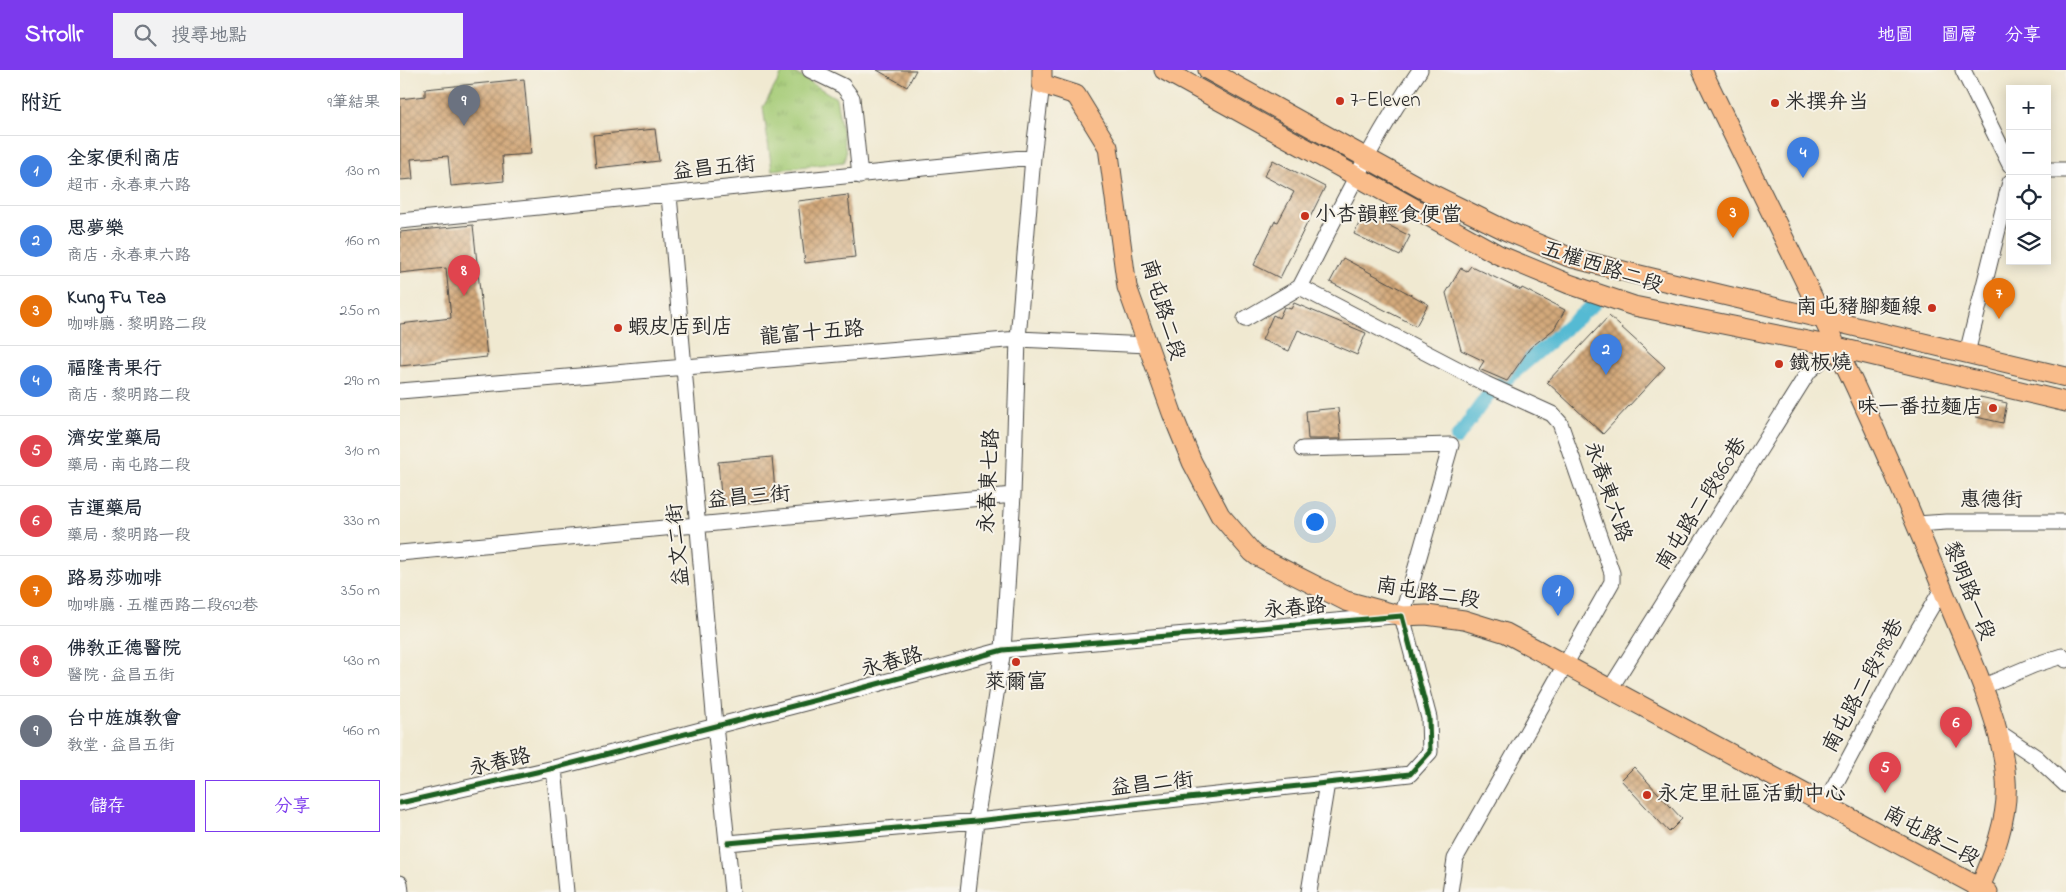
<!DOCTYPE html>
<html lang="zh-TW">
<head>
<meta charset="utf-8">
<style>
  :root { --surface:#fff; --page:#f2f2f3; --text:#1f2937; --muted:#747a83; --line:#e0e1e3; --accent:#7c3aed }
  body { margin:0; font-family:"Indie Flower","LXGW WenKai TC",sans-serif; background:var(--page); color:var(--text) }
  .controls { position:absolute; right:15px; top:15px; display:grid; overflow:hidden; border-radius:0px; box-shadow:0 2px 12px #0003 }
  .controls button { width:45px; height:45px; display:grid; place-items:center; padding:0; border:0; border-bottom:1px solid var(--line); background:var(--surface); color:var(--text); font:25px sans-serif }
  .you { position:absolute; left:914px; top:451px; width:18px; height:18px; margin:-12px; border:4px solid #fff; border-radius:50%; background:#1a73e8; box-shadow:0 0 0 8px #1a73e833 }
  .badge { display:grid; place-items:center; width:32px; height:32px; border-radius:50%; background:var(--accent); color:#fff; font-size:16px; font-weight:700 }
  .pin { position:absolute; translate:-50% -41px; filter:drop-shadow(0 1px 2px #0008) }
  .pin::after { content:''; position:absolute; top:26px; width:18px; height:15px; background:inherit; clip-path:polygon(0 0,100% 0,50% 100%) }
  .list { margin:0; padding:0; list-style:none }
  h2 { display:flex; justify-content:space-between; align-items:center; height:65px; margin:0; padding:0 20px; font-size:21px }
  h2 small { font-size:16px; font-weight:400; color:var(--muted) }
  .list li { display:grid; grid-template-columns:32px 1fr auto; gap:15px; align-items:center; box-sizing:border-box; height:70px; padding:0 20px; border-top:1px solid var(--line) }
  .list b { display:block; font-size:19px; white-space:nowrap }
  .list p { margin:0; font-size:16px; white-space:nowrap; color:var(--muted) }
  .list em { font-size:16px; font-style:normal; color:var(--muted) }
  .actions { display:flex; gap:10px; padding:15px 20px }
  .actions a { flex:1; padding:11px 0; border:1px solid var(--accent); border-radius:0px; text-align:center; font-size:18px; color:var(--accent) }
  .actions .main { background:var(--accent); color:#fff }
  .icon { flex:none; width:28px; height:28px; fill:none; stroke:currentColor; stroke-width:2; stroke-linecap:round; stroke-linejoin:round }
  .map { position:relative; flex:none; width:1666px; height:822px; overflow:hidden }
  header { display:flex; align-items:center; gap:30px; box-sizing:border-box; height:70px; padding:0 25px; background:var(--accent); color:#fff }
  header strong { font-size:24px }
  nav { display:flex; gap:28px; margin-inline-start:auto; font-size:18px }
  .search { width:350px; height:45px; background:var(--page); display:flex; align-items:center; gap:12px; box-sizing:border-box; padding:0 18px; border-radius:0px; color:var(--muted); font-size:19px }
  main { display:flex }
  aside { flex:1; background:var(--surface) }
  .map>svg:first-child { display:block }
  .grass { fill:url(#grass-tufts); stroke:#687b50 }
  .lines { fill:none; stroke-linecap:round; stroke-linejoin:round }
  .canal { stroke:#55bad3; stroke-width:14 }
  .building { fill:url(#building-cross-hatch) }
  .minor-casing { stroke:#494844; stroke-width:17 }
  .major-casing { stroke:#494844; stroke-width:21 }
  .minor { stroke:#fff; stroke-width:15 }
  .major { stroke:#f9bc8a; stroke-width:19 }
  .cycleway-casing { stroke:#f7f3e8; stroke-width:8 }
  .cycleway { stroke:#1b5e20; stroke-width:5 }
  .poi-dot { fill:#c8321e; stroke:#f7f3e8; stroke-width:2 }
  .labels { text-anchor:middle; dominant-baseline:central; stroke-width:4; stroke-linejoin:round; paint-order:stroke }
  .poi-label { font-size:21px; fill:#2b2b2b; stroke:#f7f3e8; text-anchor:start }
  .street-label { font-size:21px; fill:#2b2b2b; stroke:#f7f3e8 }
</style>
</head>
<body>
<header>
<strong>Strollr</strong>
<div class="search"><svg class="icon" aria-label="search" viewBox="0 0 24 24"><circle cx="10" cy="10" r="6"/><path d="M15 15l6 6"/></svg>搜尋地點</div>
<nav><a>地圖</a><a>圖層</a><a>分享</a></nav>
</header>
<main>
<aside>
<h2>附近<small>9筆結果</small></h2>
<ul class="list">
<li><span class="badge" style="background:#3f7fe0">1</span><div><b>全家便利商店</b><p>超市 · 永春東六路</p></div><em>130 m</em></li>
<li><span class="badge" style="background:#3f7fe0">2</span><div><b>思夢樂</b><p>商店 · 永春東六路</p></div><em>160 m</em></li>
<li><span class="badge" style="background:#e8710a">3</span><div><b>Kung Fu Tea</b><p>咖啡廳 · 黎明路二段</p></div><em>250 m</em></li>
<li><span class="badge" style="background:#3f7fe0">4</span><div><b>福隆青果行</b><p>商店 · 黎明路二段</p></div><em>290 m</em></li>
<li><span class="badge" style="background:#e0444e">5</span><div><b>濟安堂藥局</b><p>藥局 · 南屯路二段</p></div><em>310 m</em></li>
<li><span class="badge" style="background:#e0444e">6</span><div><b>吉運藥局</b><p>藥局 · 黎明路一段</p></div><em>330 m</em></li>
<li><span class="badge" style="background:#e8710a">7</span><div><b>路易莎咖啡</b><p>咖啡廳 · 五權西路二段692巷</p></div><em>350 m</em></li>
<li><span class="badge" style="background:#e0444e">8</span><div><b>佛教正德醫院</b><p>醫院 · 益昌五街</p></div><em>430 m</em></li>
<li><span class="badge" style="background:#6b7280">9</span><div><b>台中旌旗教會</b><p>教堂 · 益昌五街</p></div><em>460 m</em></li>
</ul>
<div class="actions"><a class="main">儲存</a><a>分享</a></div>
</aside>
<div class="map">
<svg width="1666" height="822" viewBox="0 0 1666 822">
  <defs>
    <pattern id="grass-tufts" width="24" height="20" patternUnits="userSpaceOnUse" patternTransform="scale(1.25)"><rect width="24" height="20" fill="#a4cb76"/><path d="M3 7l-1-3M5 7V3M7 7l1-3M15 17l-1-3M17 17v-4M19 17l1-3" fill="none" stroke="#8dae66"/></pattern>
    <pattern id="building-cross-hatch" width="8" height="8" patternUnits="userSpaceOnUse" patternTransform="scale(1.25)"><rect width="8" height="8" fill="#d3a97b"/><path d="M0 0l8 8M0 8l8-8" fill="none" stroke="#ab8a65"/></pattern>
  </defs>
  <rect width="100%" height="100%" fill="#f7f3e8"/>
  <filter id="ink" filterUnits="userSpaceOnUse"><feTurbulence type="fractalNoise" baseFrequency=".02" numOctaves="2"/><feDisplacementMap in="SourceGraphic" scale="10" xChannelSelector="R" yChannelSelector="G"/><feConvolveMatrix kernelMatrix="1 2 1 2 8 2 1 2 1" color-interpolation-filters="sRGB"/></filter>
  <filter id="wash" filterUnits="userSpaceOnUse"><feTurbulence type="fractalNoise" baseFrequency=".0096" numOctaves="4" result="noise"/><feDisplacementMap in="SourceGraphic" scale="20" xChannelSelector="R" yChannelSelector="G"/><feGaussianBlur stdDeviation="1.12" result="paint"/><feColorMatrix in="noise" values="0 0 0 0 0 0 0 0 0 0 0 0 0 0 0 0 0 1.4 0 .05"/><feComposite in="paint" operator="in"/></filter>
  <g filter="url(#wash)">
    <rect width="100%" height="100%" fill="#f0e9d1"/>
    <!-- grass -->
    <path class="grass" d="M 384,0 L 390,0 L 436,28 L 446,83 L 444,92 L 372,100 L 363,37 Z"/>
    <g class="lines">
      <!-- canal -->
      <path class="canal" d="M 1057,368 L 1088,325 L 1195,233"/>
    </g>
    <g id="blocks">
      <!-- building -->
      <path class="building" d="M 477,0 L 516,0 L 507,17 Z
        M 124,9 L 131,84 L 102,86 L 104,111 L 51,116 L 48,86 L 11,89 L 13,109 L 0,110 L 0,29 L 25,26 L 25,19 Z
        M 255,59 L 259,91 L 196,98 L 193,65 Z
        M 873,90 L 925,117 L 880,208 L 854,195 L 875,151 L 878,152 L 894,122 L 864,106 Z
        M 448,125 L 455,187 L 405,193 L 398,131 Z
        M 964,143 L 1010,166 L 1000,186 L 954,164 Z
        M 73,155 L 87,287 L 0,296 L 0,254 L 51,248 L 46,198 L 0,203 L 0,162 Z
        M 943,188 L 1028,234 L 1016,256 L 930,212 Z
        M 1071,196 L 1121,220 L 1122,218 L 1165,240 L 1154,259 L 1130,278 L 1107,311 L 1079,299 L 1084,291 L 1061,280 L 1046,223 L 1061,198 L 1067,201 Z
        M 894,233 L 966,263 L 957,285 L 898,260 L 889,281 L 862,270 L 873,245 L 879,248 L 884,237 L 891,239 Z
        M 1209,246 L 1265,297 L 1203,364 L 1147,312 Z
        M 1580,327 L 1607,333 L 1603,353 L 1576,347 Z
        M 938,338 L 941,369 L 908,369 L 906,341 Z
        M 372,387 L 376,431 L 322,436 L 318,392 Z
        M 1234,697 L 1282,749 L 1269,762 L 1221,710 Z"/>
    </g>
  </g>
  <g filter="url(#ink)">
    <use href="#blocks" fill-opacity="0" stroke="#494844" stroke-width="1"/>
    <g class="lines">
      <!-- minor casing -->
      <g class="minor-casing">
        <path id="minor" d="M 410,0 L 443,16 L 452,28 L 460,106
          M 1563,0 L 1610,95
          M 1647,100 L 1666,100
          M 269,125 L 315,655 L 332,822
          M 0,151 L 633,87
          M 900,217 L 1086,314 L 1152,344 L 1160,353 L 1212,503 L 1212,512 L 1055,789 L 1050,822
          M 900,217 C 938,143 973,68 1020,0
          M 845,249 L 900,217
          M 1567,283 L 1610,112
          M 0,321 L 618,269 L 748,275
          M 902,379 L 1051,375 L 1002,546
          M 1517,454 L 1546,452 L 1666,452
          M 0,483 L 613,425
          M 1582,617 L 1634,595 L 1662,586 L 1666,590
          M 1210,619 L 1409,301 L 1437,277
          M 1597,661 L 1636,687 L 1666,715
          M 154,698 L 166,822
          M 0,733 L 154,698 L 451,621 L 603,580 L 993,546
          M 1424,735 L 1516,563 L 1542,519
          M 328,773 L 576,751 L 1010,704 L 1030,682 L 1029,648 L 1002,546
          M 0,813 L 1,822
          M 568,822 L 576,751 L 603,580 L 613,425 L 618,269 L 633,87 L 642,14
          M 909,822 L 927,713"/>
      </g>
      <!-- major casing -->
      <g class="major-casing">
        <path id="major" d="M 642,0 L 642,14 L 676,25 L 708,77 L 727,217 L 772,343 L 792,392 L 820,445 L 852,482 L 857,486 L 946,531 L 1002,546 L 1026,545 L 1064,550 L 1106,563 L 1588,822
          M 764,0 L 1099,185 L 1169,214 L 1234,236 L 1437,277 L 1666,332
          M 808,0 L 1028,122 L 1107,161 L 1169,187 L 1231,203 L 1666,307
          M 1302,0 C 1346,93 1393,185 1437,278 C 1475,357 1510,438 1543,520 C 1566,578 1602,648 1606,710 C 1609,748 1593,787 1578,822"/>
      </g>
      <!-- minor -->
      <use href="#minor" class="minor"/>
      <!-- major -->
      <use href="#major" class="major"/>
      <!-- cycleway casing -->
      <g class="cycleway-casing">
        <path id="cycleway" d="M 0,733 L 154,698 L 451,621 L 603,580 L 1002,546 L 1029,648 L 1030,682 L 1010,704 L 576,751 L 328,773"/>
      </g>
      <!-- cycleway -->
      <use href="#cycleway" class="cycleway"/>
    </g>
  </g>
  <!-- markers -->
  <g class="poi-dot">
    <circle cx="940" cy="31" r="5"/>
    <circle cx="1375" cy="33" r="5"/>
    <circle cx="905" cy="146" r="5"/>
    <circle cx="1532" cy="238" r="5"/>
    <circle cx="218" cy="258" r="5"/>
    <circle cx="1379" cy="294" r="5"/>
    <circle cx="1593" cy="338" r="5"/>
    <circle cx="616" cy="592" r="5"/>
    <circle cx="1247" cy="725" r="5"/>
  </g>
  <g class="labels">
    <!-- poi labels -->
    <g class="poi-label">
      <text x="950" y="31">7-Eleven</text>
      <text x="1385" y="33">米撰弁当</text>
      <text x="915" y="146">小杏韻輕食便當</text>
      <text x="1522" y="238" text-anchor="end">南屯豬腳麵線</text>
      <text x="228" y="258">蝦皮店到店</text>
      <text x="1389" y="294">鐵板燒</text>
      <text x="1583" y="338" text-anchor="end">味一番拉麵店</text>
      <text x="616" y="613" text-anchor="middle">萊爾富</text>
      <text x="1257" y="725">永定里社區活動中心</text>
    </g>
    <!-- street labels -->
    <g class="street-label">
      <text transform="translate(314 99) rotate(-6)">益昌五街</text>
      <text transform="translate(1202 198) rotate(18)">五權西路二段</text>
      <text transform="translate(762 240) rotate(73)">南屯路二段</text>
      <text transform="translate(412 264) rotate(-5)">龍富十五路</text>
      <text transform="translate(590 411) rotate(-87)">永春東七路</text>
      <text transform="translate(1207 422) rotate(71)">永春東六路</text>
      <text transform="translate(349 428) rotate(-5)">益昌三街</text>
      <text x="1591" y="431">惠德街</text>
      <text transform="translate(1302 434) rotate(-58)">南屯路二段860巷</text>
      <text transform="translate(279 475) rotate(-95)">益文二街</text>
      <text transform="translate(1568 521) rotate(68)">黎明路一段</text>
      <text transform="translate(1028 524) rotate(9)">南屯路二段</text>
      <text transform="translate(895 539) rotate(-5)">永春路</text>
      <text transform="translate(492 593) rotate(-15)">永春路</text>
      <text transform="translate(1464 616) rotate(-62)">南屯路二段798巷</text>
      <text transform="translate(100 693) rotate(-13)">永春路</text>
      <text transform="translate(752 715) rotate(-6)">益昌二街</text>
      <text transform="translate(1531 767) rotate(28)">南屯路二段</text>
    </g>
  </g>
</svg>
<div class="controls">
<button>+</button>
<button>−</button>
<button><svg class="icon" aria-label="locate" viewBox="0 0 24 24"><circle cx="12" cy="12" r="6"/><path d="M12 2v4M12 18v4M2 12h4M18 12h4"/></svg></button>
<button><svg class="icon" aria-label="layers" viewBox="0 0 24 24"><path d="M12 4l9 5-9 5-9-5zM3 14l9 5 9-5"/></svg></button>
</div>
<div class="you"></div>
<div class="pin badge" style="left:1158px;top:546px;background:#3f7fe0">1</div>
<div class="pin badge" style="left:1206px;top:305px;background:#3f7fe0">2</div>
<div class="pin badge" style="left:1333px;top:168px;background:#e8710a">3</div>
<div class="pin badge" style="left:1403px;top:108px;background:#3f7fe0">4</div>
<div class="pin badge" style="left:1485px;top:723px;background:#e0444e">5</div>
<div class="pin badge" style="left:1556px;top:678px;background:#e0444e">6</div>
<div class="pin badge" style="left:1599px;top:249px;background:#e8710a">7</div>
<div class="pin badge" style="left:64px;top:226px;background:#e0444e">8</div>
<div class="pin badge" style="left:64px;top:56px;background:#6b7280">9</div>
</div>
</main>
</body>
</html>
